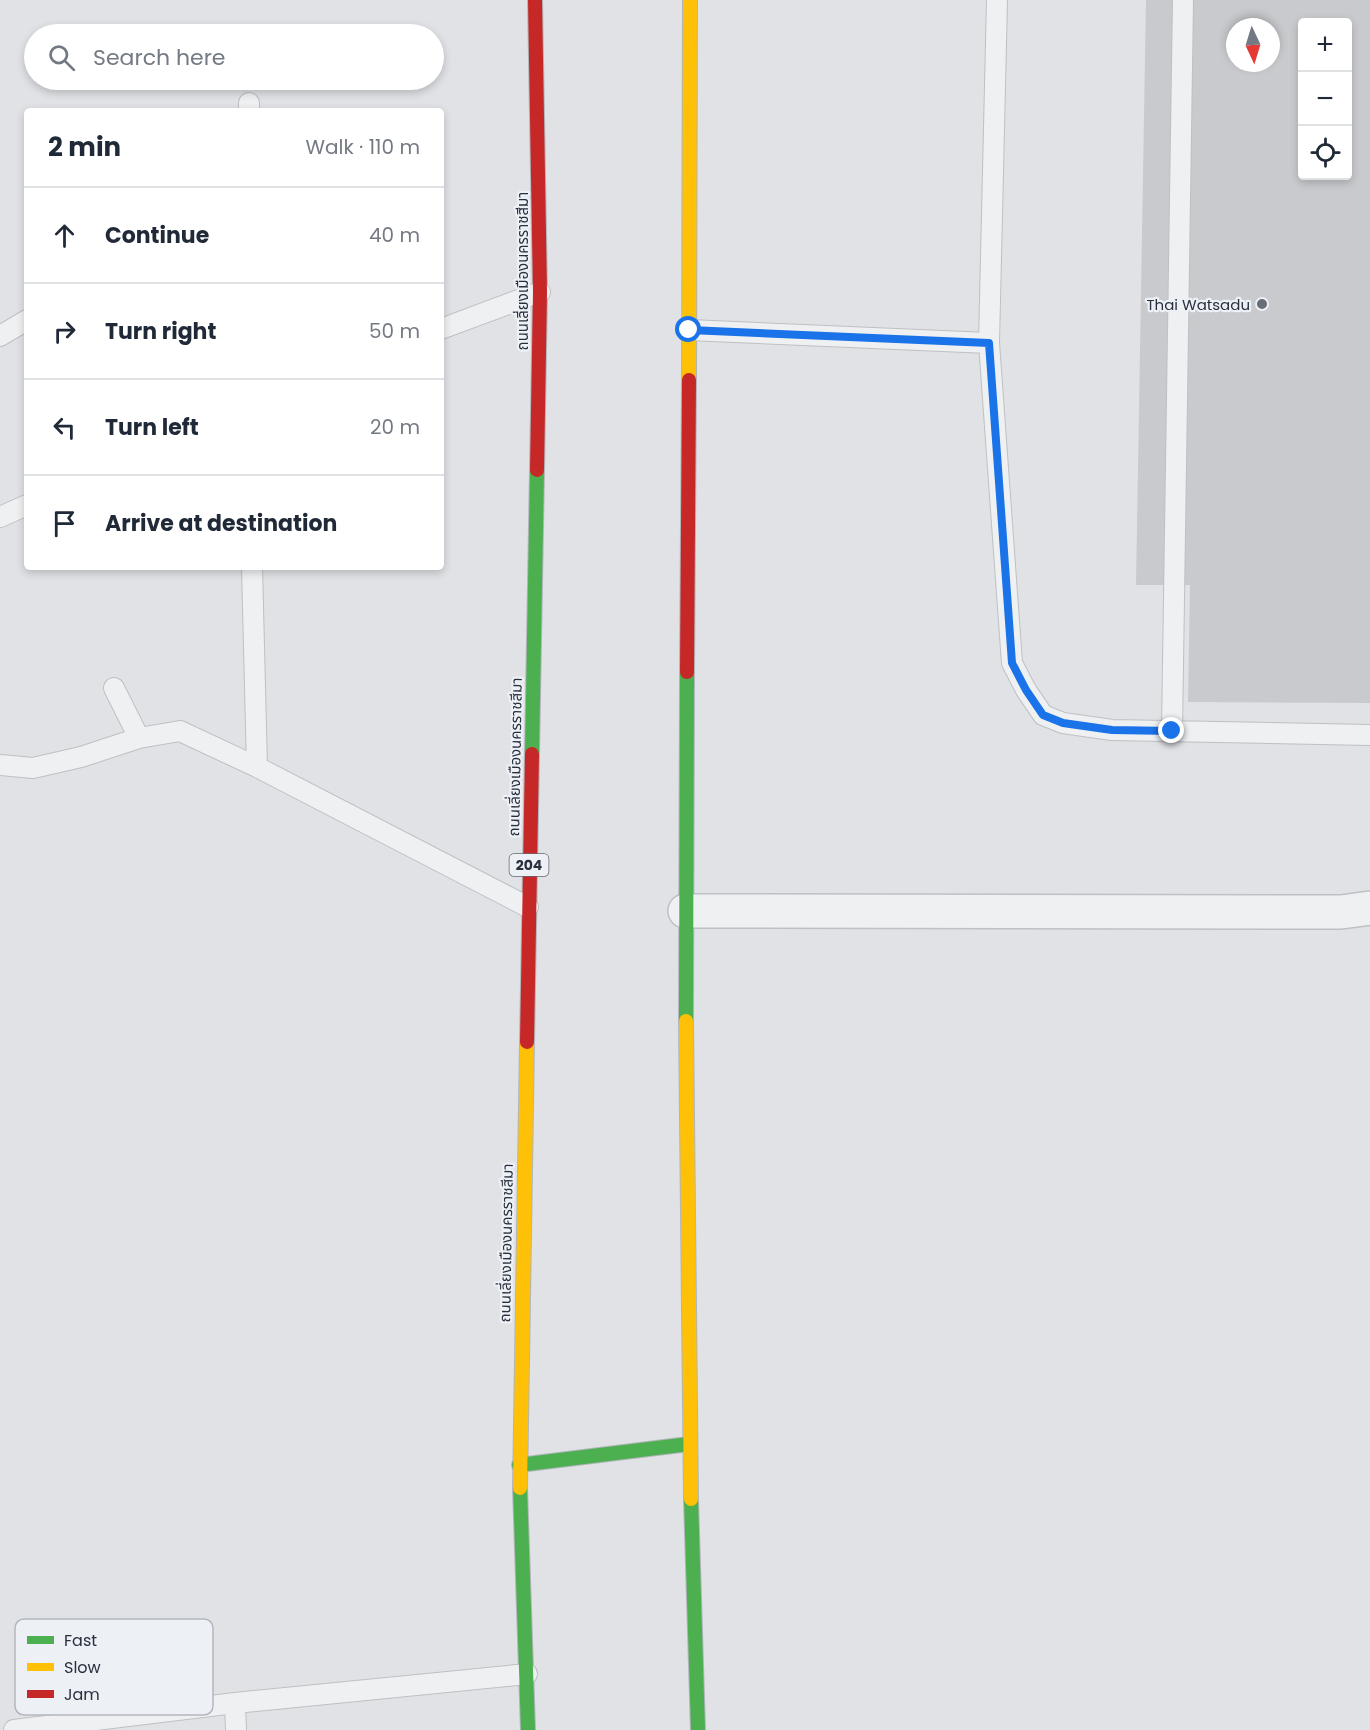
<!DOCTYPE html>
<html lang="en">
<head>
<meta charset="utf-8">
<style>
  :root { --surface:#fff; --page:#f6f6f7; --text:#1f2937; --muted:#747a83; --line:#e0e1e3 }
  body { margin:0; font-family:Poppins,"Noto Sans Thai",sans-serif; background:var(--page); color:var(--text) }
  .controls { position:absolute; right:18px; top:18px; display:grid; overflow:hidden; border-radius:6px; box-shadow:0 3px 9px #0003 }
  .controls button { width:54px; height:54px; display:grid; place-items:center; padding:0; border:0; border-bottom:2px solid var(--line); background:var(--surface); color:var(--text); font:30px sans-serif }
  .compass { position:absolute; left:1226px; top:18px; width:54px; height:54px; border-radius:50%; background:var(--surface); box-shadow:0 3px 9px #0003; rotate:176deg }
  .stop { position:absolute; width:18px; height:18px; margin:-14px; border:4px solid #1a73e8; border-radius:50%; background:#fff }
  .stop.end { background:#1a73e8; border-color:#fff; box-shadow:0 2px 6px #0008 }
  .list { margin:0; padding:0; list-style:none }
  h2 { display:flex; justify-content:space-between; align-items:center; height:78px; margin:0; padding:0 24px; font-size:26px }
  h2 small { font-size:20px; font-weight:400; color:var(--muted) }
  .list li { display:grid; grid-template-columns:39px 1fr auto; gap:18px; align-items:center; box-sizing:border-box; height:96px; padding:0 24px; border-top:2px solid var(--line) }
  .list b { display:block; font-size:22px; white-space:nowrap }
  .list em { font-size:20px; font-style:normal; color:var(--muted) }
  .icon { flex:none; width:33px; height:33px; fill:none; stroke:currentColor; stroke-width:2; stroke-linecap:round; stroke-linejoin:round }
  .map { position:relative; flex:none; width:1370px; height:1730px; overflow:hidden }
  .search { position:absolute; background:var(--surface); box-shadow:0 3px 9px #0003; left:24px; top:24px; width:420px; height:66px; display:flex; align-items:center; gap:15px; box-sizing:border-box; padding:0 21px; border-radius:33px; color:var(--muted); font-size:22px }
  .panel { position:absolute; background:var(--surface); box-shadow:0 3px 9px #0003; left:24px; top:108px; width:420px; height:462px; border-radius:6px }
  .map>svg:first-child { display:block }
  .building { fill:#c8cacd; fill-rule:evenodd }
  .lines { fill:none; stroke-linecap:round; stroke-linejoin:round }
  .lane-casing { stroke:#bec0c3; stroke-width:22 }
  .street-casing { stroke:#bec0c3; stroke-width:36 }
  .fast-casing { stroke:#b2b5ba; stroke-width:16 }
  .slow-casing { stroke:#b2b5ba; stroke-width:16 }
  .jam-casing { stroke:#b2b5ba; stroke-width:16 }
  .lane { stroke:#eff0f2; stroke-width:20 }
  .street { stroke:#eff0f2; stroke-width:33 }
  .fast { stroke:#4caf50; stroke-width:14 }
  .slow { stroke:#ffc107; stroke-width:14 }
  .jam { stroke:#c62828; stroke-width:14 }
  .route { stroke:#1a73e8; stroke-width:8 }
  .poi-dot { fill:#686e78; stroke:#edf0f5; stroke-width:2 }
  .labels { text-anchor:middle; dominant-baseline:central; stroke-width:4.5; stroke-linejoin:round; paint-order:stroke }
  .shield { fill:#edf0f5; stroke:#636974; stroke-width:1.5 }
  .shield-label { font-size:14px; font-weight:bold; fill:#282f3d }
  .street-label { font-size:15px; fill:#282f3d; stroke:#edf0f5 }
  .poi-label { font-size:15px; fill:#282f3d; stroke:#edf0f5; text-anchor:end }
  .key { fill:#edf0f5; stroke:#b2b6be; stroke-width:1.5 }
  .key-label { font-size:16px; fill:#282f3d }
</style>
</head>
<body>
<div class="map">
<svg width="1370" height="1730" viewBox="0 0 1370 1730">
  <rect width="100%" height="100%" fill="#e0e2e5"/>
  <!-- building -->
  <path class="building" d="M 1146,0 L 1370,0 L 1370,703 L 1188,702 L 1190,585 L 1136,585 ZM 1302,22 L 1348,22 L 1348,176 L 1302,176 ZM 1235,27 L 1271,27 L 1271,63 L 1235,63 Z"/>
  <g class="lines">
    <!-- lane casing -->
    <g class="lane-casing">
      <path id="lane" d="M 997,0 L 989,343 L 1012,663 L 1026,690 L 1043,715 L 1063,723 L 1112,730 L 1370,735
        M 249,111 L 249,103
        M 441,329 L 540,292
        M 689,330 L 989,343
        M 0,336 L 27,320
        M 0,517 L 27,505
        M 252,567 L 257,767 L 528,907
        M 114,688 L 139,738
        M 1172,731 L 1183,0
        M 0,765 L 33,768 L 81,757 L 139,738 L 180,731 L 257,767
        M 235,1703 L 236,1730
        M 14,1730 L 235,1703 L 527,1674"/>
    </g>
    <!-- street casing -->
    <g class="street-casing">
      <path id="street" d="M 685,911 L 1341,912 L 1370,908"/>
    </g>
    <!-- fast casing -->
    <g class="fast-casing">
      <path id="fast" d="M 532,754 L 537,470
        M 686,1021 L 687,672
        M 519,1465 L 689,1444
        M 520,1488 L 528,1730
        M 691,1499 L 698,1730"/>
    </g>
    <!-- slow casing -->
    <g class="slow-casing">
      <path id="slow" d="M 689,380 L 690,0
        M 686,1021 L 691,1499
        M 520,1488 L 527,1042"/>
    </g>
    <!-- jam casing -->
    <g class="jam-casing">
      <path id="jam" d="M 535,0 L 540,292 L 537,470
        M 687,672 L 689,380
        M 527,1042 L 532,754"/>
    </g>
    <!-- lane -->
    <use href="#lane" class="lane"/>
    <!-- street -->
    <use href="#street" class="street"/>
    <!-- fast -->
    <use href="#fast" class="fast"/>
    <!-- slow -->
    <use href="#slow" class="slow"/>
    <!-- jam -->
    <use href="#jam" class="jam"/>
  </g>
  <g class="lines">
    <!-- route -->
    <path class="route" d="M 689,330 L 989,343 L 1012,663 L 1026,690 L 1043,715 L 1063,723 L 1112,730 L 1172,731"/>
  </g>
  <!-- markers -->
  <circle class="poi-dot" cx="1262" cy="304" r="6"/>
  <g class="labels">
    <!-- shield labels -->
    <rect class="shield" x="509.5" y="854" width="39" height="22" rx="4.5"/>
    <g class="shield-label">
      <text x="529" y="865">204</text>
    </g>
    <!-- street labels -->
    <g class="street-label">
      <text transform="translate(522 271) rotate(-90)">ถนนเลี่ยงเมืองนครราชสีมา</text>
      <text transform="translate(515 757) rotate(-89)">ถนนเลี่ยงเมืองนครราชสีมา</text>
      <text transform="translate(506 1243) rotate(-89)">ถนนเลี่ยงเมืองนครราชสีมา</text>
    </g>
    <!-- poi labels -->
    <g class="poi-label">
      <text x="1250" y="304">Thai Watsadu</text>
    </g>
  </g>
  <!-- legend -->
  <rect x="15" y="1619" width="198" height="96" rx="9" class="key"/>
  <rect x="27" y="1636" width="27" height="8" fill="#4caf50"/>
  <rect x="27" y="1663" width="27" height="8" fill="#ffc107"/>
  <rect x="27" y="1690" width="27" height="8" fill="#c62828"/>
  <g class="key-label">
    <text x="64" y="1646">Fast</text>
    <text x="64" y="1673">Slow</text>
    <text x="64" y="1700">Jam</text>
  </g>
</svg>
<div class="controls">
<button>+</button>
<button>−</button>
<button><svg class="icon" aria-label="locate" viewBox="0 0 24 24"><circle cx="12" cy="12" r="6"/><path d="M12 2v4M12 18v4M2 12h4M18 12h4"/></svg></button>
</div>
<svg class="compass" viewBox="-18 -18 36 36"><path d="M0-13l5 13h-10z" fill="#e53935"/><path d="M0 13l5-13h-10z" fill="#747a83"/></svg>
<div class="stop" style="left:689px;top:330px"></div>
<div class="stop end" style="left:1172px;top:731px"></div>
<div class="search"><svg class="icon" aria-label="search" viewBox="0 0 24 24"><circle cx="10" cy="10" r="6"/><path d="M15 15l6 6"/></svg>Search here</div>
<section class="panel">
<h2>2 min<small>Walk · 110 m</small></h2>
<ul class="list">
<li><svg class="icon" aria-label="ahead" viewBox="0 0 24 24"><path d="M12 20V5M6 11l6-6 6 6"/></svg><div><b>Continue</b></div><em>40 m</em></li>
<li><svg class="icon" aria-label="right" viewBox="0 0 24 24"><path d="M7 20v-9h11M14 6l5 5-5 5"/></svg><div><b>Turn right</b></div><em>50 m</em></li>
<li><svg class="icon" aria-label="left" viewBox="0 0 24 24"><path d="M17 20v-9H6M10 6l-5 5 5 5"/></svg><div><b>Turn left</b></div><em>20 m</em></li>
<li><svg class="icon" aria-label="arrive" viewBox="0 0 24 24"><path d="M6 21V4h12l-3 4 3 4H6"/></svg><div><b>Arrive at destination</b></div></li>
</ul>
</section>
</div>
</body>
</html>
